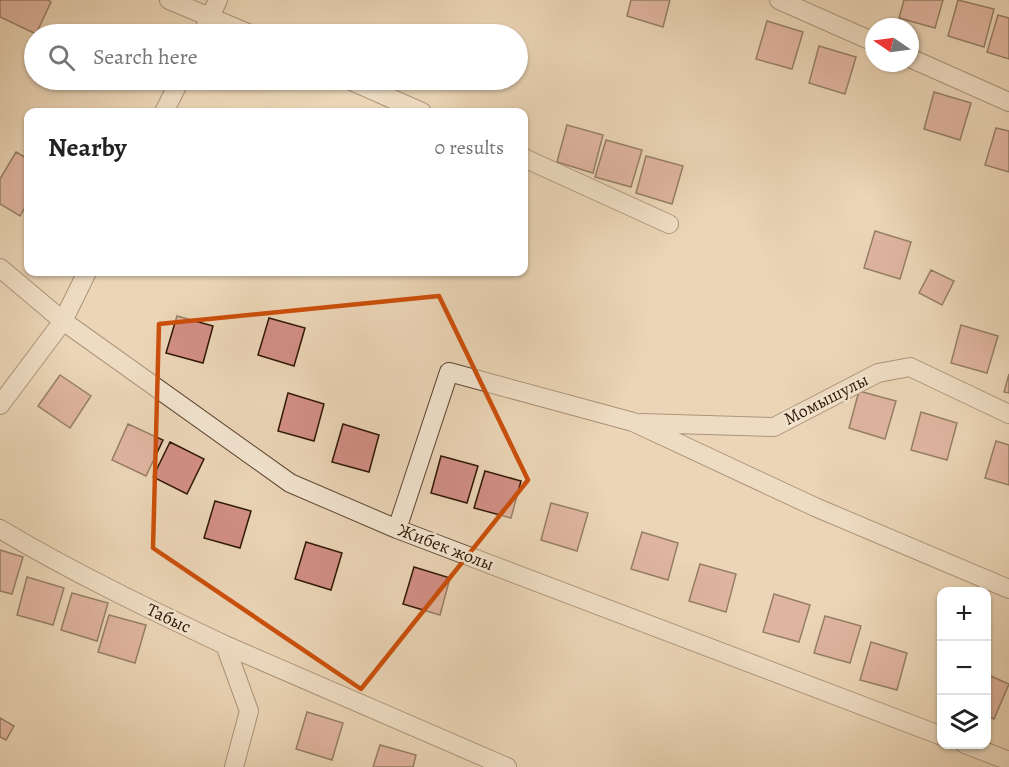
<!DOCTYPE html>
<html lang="en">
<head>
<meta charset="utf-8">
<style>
  :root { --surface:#fff; --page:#f2f2f2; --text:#222; --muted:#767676; --line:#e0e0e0 }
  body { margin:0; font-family:Alegreya,serif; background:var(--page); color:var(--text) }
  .controls { position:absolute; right:18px; bottom:18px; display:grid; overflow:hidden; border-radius:12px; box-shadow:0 2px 4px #0004 }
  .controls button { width:54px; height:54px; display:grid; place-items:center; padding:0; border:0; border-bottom:2px solid var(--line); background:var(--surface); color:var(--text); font:30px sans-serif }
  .compass { position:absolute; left:865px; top:18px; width:54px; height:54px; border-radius:50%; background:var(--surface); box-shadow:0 2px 4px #0004; rotate:283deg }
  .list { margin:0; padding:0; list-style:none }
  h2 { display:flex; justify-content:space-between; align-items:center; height:78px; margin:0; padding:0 24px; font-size:26px }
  h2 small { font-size:20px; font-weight:400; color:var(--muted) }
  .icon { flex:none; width:33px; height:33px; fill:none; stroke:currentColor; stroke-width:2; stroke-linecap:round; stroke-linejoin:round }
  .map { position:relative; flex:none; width:1009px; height:767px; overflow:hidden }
  .search { position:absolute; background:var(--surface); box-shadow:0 2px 4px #0004; left:24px; top:24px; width:504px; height:66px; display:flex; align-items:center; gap:15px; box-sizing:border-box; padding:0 21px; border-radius:33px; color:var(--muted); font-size:22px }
  .panel { position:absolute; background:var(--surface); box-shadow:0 2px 4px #0004; left:24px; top:108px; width:504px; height:168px; border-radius:12px }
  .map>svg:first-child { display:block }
  .building { fill:#d28f85; stroke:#301805; stroke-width:1.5 }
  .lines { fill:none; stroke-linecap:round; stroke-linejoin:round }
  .street-casing { stroke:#5f4732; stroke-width:20 }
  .street { stroke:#f2e4d0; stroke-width:18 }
  .marked { fill:none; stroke:#cc4f0b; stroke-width:4.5; stroke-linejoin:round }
  .labels { text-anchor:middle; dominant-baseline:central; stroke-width:4.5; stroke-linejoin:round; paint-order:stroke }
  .street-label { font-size:18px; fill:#301805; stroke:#f2e4d0 }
</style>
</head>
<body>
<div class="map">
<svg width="1009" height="767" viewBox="0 0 1009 767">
  <rect width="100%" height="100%" fill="#ebd5b7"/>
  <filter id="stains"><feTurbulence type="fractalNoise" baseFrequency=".00333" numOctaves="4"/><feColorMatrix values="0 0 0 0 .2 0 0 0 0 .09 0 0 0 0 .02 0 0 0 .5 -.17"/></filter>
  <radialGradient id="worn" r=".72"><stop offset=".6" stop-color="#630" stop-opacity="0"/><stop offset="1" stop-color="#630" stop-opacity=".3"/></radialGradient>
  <!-- building -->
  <path class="building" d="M 0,0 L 48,0 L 51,2 L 36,34 L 0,17 Z
    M 631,0 L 670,0 L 663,27 L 627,16 Z
    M 904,0 L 943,0 L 935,28 L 899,18 Z
    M 958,0 L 994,9 L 984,47 L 948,36 Z
    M 998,15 L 1009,18 L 1009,59 L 987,52 Z
    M 767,21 L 803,32 L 792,69 L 756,59 Z
    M 819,46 L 856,57 L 845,94 L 809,83 Z
    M 934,92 L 971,103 L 960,140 L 924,129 Z
    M 567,125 L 603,135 L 593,173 L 557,162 Z
    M 996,128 L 1009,131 L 1009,172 L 985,165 Z
    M 606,140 L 642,150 L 631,187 L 595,177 Z
    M 16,152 L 28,159 L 28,202 L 20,216 L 0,204 L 0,179 Z
    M 646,156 L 683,166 L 672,204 L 636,193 Z
    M 875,231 L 911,242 L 900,279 L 864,268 Z
    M 931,270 L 954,281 L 942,305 L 919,293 Z
    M 177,316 L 213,326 L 203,363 L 166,353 Z
    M 269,318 L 305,328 L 294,366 L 258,355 Z
    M 961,325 L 998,336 L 987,373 L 951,363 Z
    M 1009,374 L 1009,393 L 1004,392 Z
    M 60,375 L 91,396 L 70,428 L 38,406 Z
    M 859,391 L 896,401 L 885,439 L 849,428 Z
    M 288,393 L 324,404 L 314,441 L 278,431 Z
    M 921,412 L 957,423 L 947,460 L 911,450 Z
    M 128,424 L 163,440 L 146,476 L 112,460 Z
    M 343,424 L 379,435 L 369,472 L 332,462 Z
    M 996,441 L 1009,445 L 1009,485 L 985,478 Z
    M 170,442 L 204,459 L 187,494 L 153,477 Z
    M 441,456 L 478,466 L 467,503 L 431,493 Z
    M 485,471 L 521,481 L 511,518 L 474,508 Z
    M 215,501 L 251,511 L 240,548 L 204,538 Z
    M 551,503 L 588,513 L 577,551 L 541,540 Z
    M 642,532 L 678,543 L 668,580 L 631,569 Z
    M 306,542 L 342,553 L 331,590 L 295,579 Z
    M 0,550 L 23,557 L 12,594 L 0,591 Z
    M 700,564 L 736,574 L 726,612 L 689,601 Z
    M 414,567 L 450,578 L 440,615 L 403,604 Z
    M 27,577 L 64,588 L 53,625 L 17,615 Z
    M 72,593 L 108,603 L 97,641 L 61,630 Z
    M 774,594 L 810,605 L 799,642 L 763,632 Z
    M 109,615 L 146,625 L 135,663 L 98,652 Z
    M 825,616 L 861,626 L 850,663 L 814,653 Z
    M 871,642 L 907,653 L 897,690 L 860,680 Z
    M 986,674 L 1009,684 L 994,719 L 986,715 Z
    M 307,712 L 343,723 L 332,760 L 296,749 Z
    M 0,718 L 14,726 L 6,740 L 0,737 Z
    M 380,745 L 416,755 L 413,767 L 373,767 Z"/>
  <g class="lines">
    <!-- street casing -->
    <g class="street-casing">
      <path id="street" d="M 169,0 L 250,34
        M 779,0 L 874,42
        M 202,34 L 218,0
        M 910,58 L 1009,102
        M 349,80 L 422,112
        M 164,112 L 180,80
        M 524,158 L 669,224
        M 0,268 L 63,321 L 290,483 L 397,529 L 942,736
        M 0,405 L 63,321 L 87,272
        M 641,423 L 774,427 L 878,373 L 910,367 L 1009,414
        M 0,529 C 72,572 149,609 225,645 L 249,711 L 234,767
        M 397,529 L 449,372 L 633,422 L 815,507 L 1009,589
        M 225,645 L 507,767
        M 965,744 L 1009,761"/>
    </g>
    <!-- street -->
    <use href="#street" class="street"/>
  </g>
  <!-- marked area -->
  <path d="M0 0H1009V767H0ZM 439,296 L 528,480 L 361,689 L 153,548 L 159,324 Z" fill="#ebd5b7" fill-opacity=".55" fill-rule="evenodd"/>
  <path class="marked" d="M 439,296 L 528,480 L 361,689 L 153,548 L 159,324 Z"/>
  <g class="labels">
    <!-- street labels -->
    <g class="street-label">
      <text transform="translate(826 399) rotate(-27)">Момышулы</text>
      <text transform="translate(446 547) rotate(21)">Жибек жолы</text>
      <text transform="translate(169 618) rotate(25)">Табыс</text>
    </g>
  </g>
  <rect width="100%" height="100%" filter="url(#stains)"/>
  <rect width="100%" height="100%" fill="url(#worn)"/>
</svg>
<div class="controls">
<button>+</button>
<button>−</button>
<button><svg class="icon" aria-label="layers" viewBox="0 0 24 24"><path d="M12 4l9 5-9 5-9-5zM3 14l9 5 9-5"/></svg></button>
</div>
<svg class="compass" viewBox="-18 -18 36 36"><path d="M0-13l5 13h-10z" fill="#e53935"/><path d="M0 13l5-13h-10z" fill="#767676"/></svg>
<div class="search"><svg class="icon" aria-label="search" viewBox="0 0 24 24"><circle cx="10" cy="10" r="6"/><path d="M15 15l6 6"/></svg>Search here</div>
<section class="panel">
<h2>Nearby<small>0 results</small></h2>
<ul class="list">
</ul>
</section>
</div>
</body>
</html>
